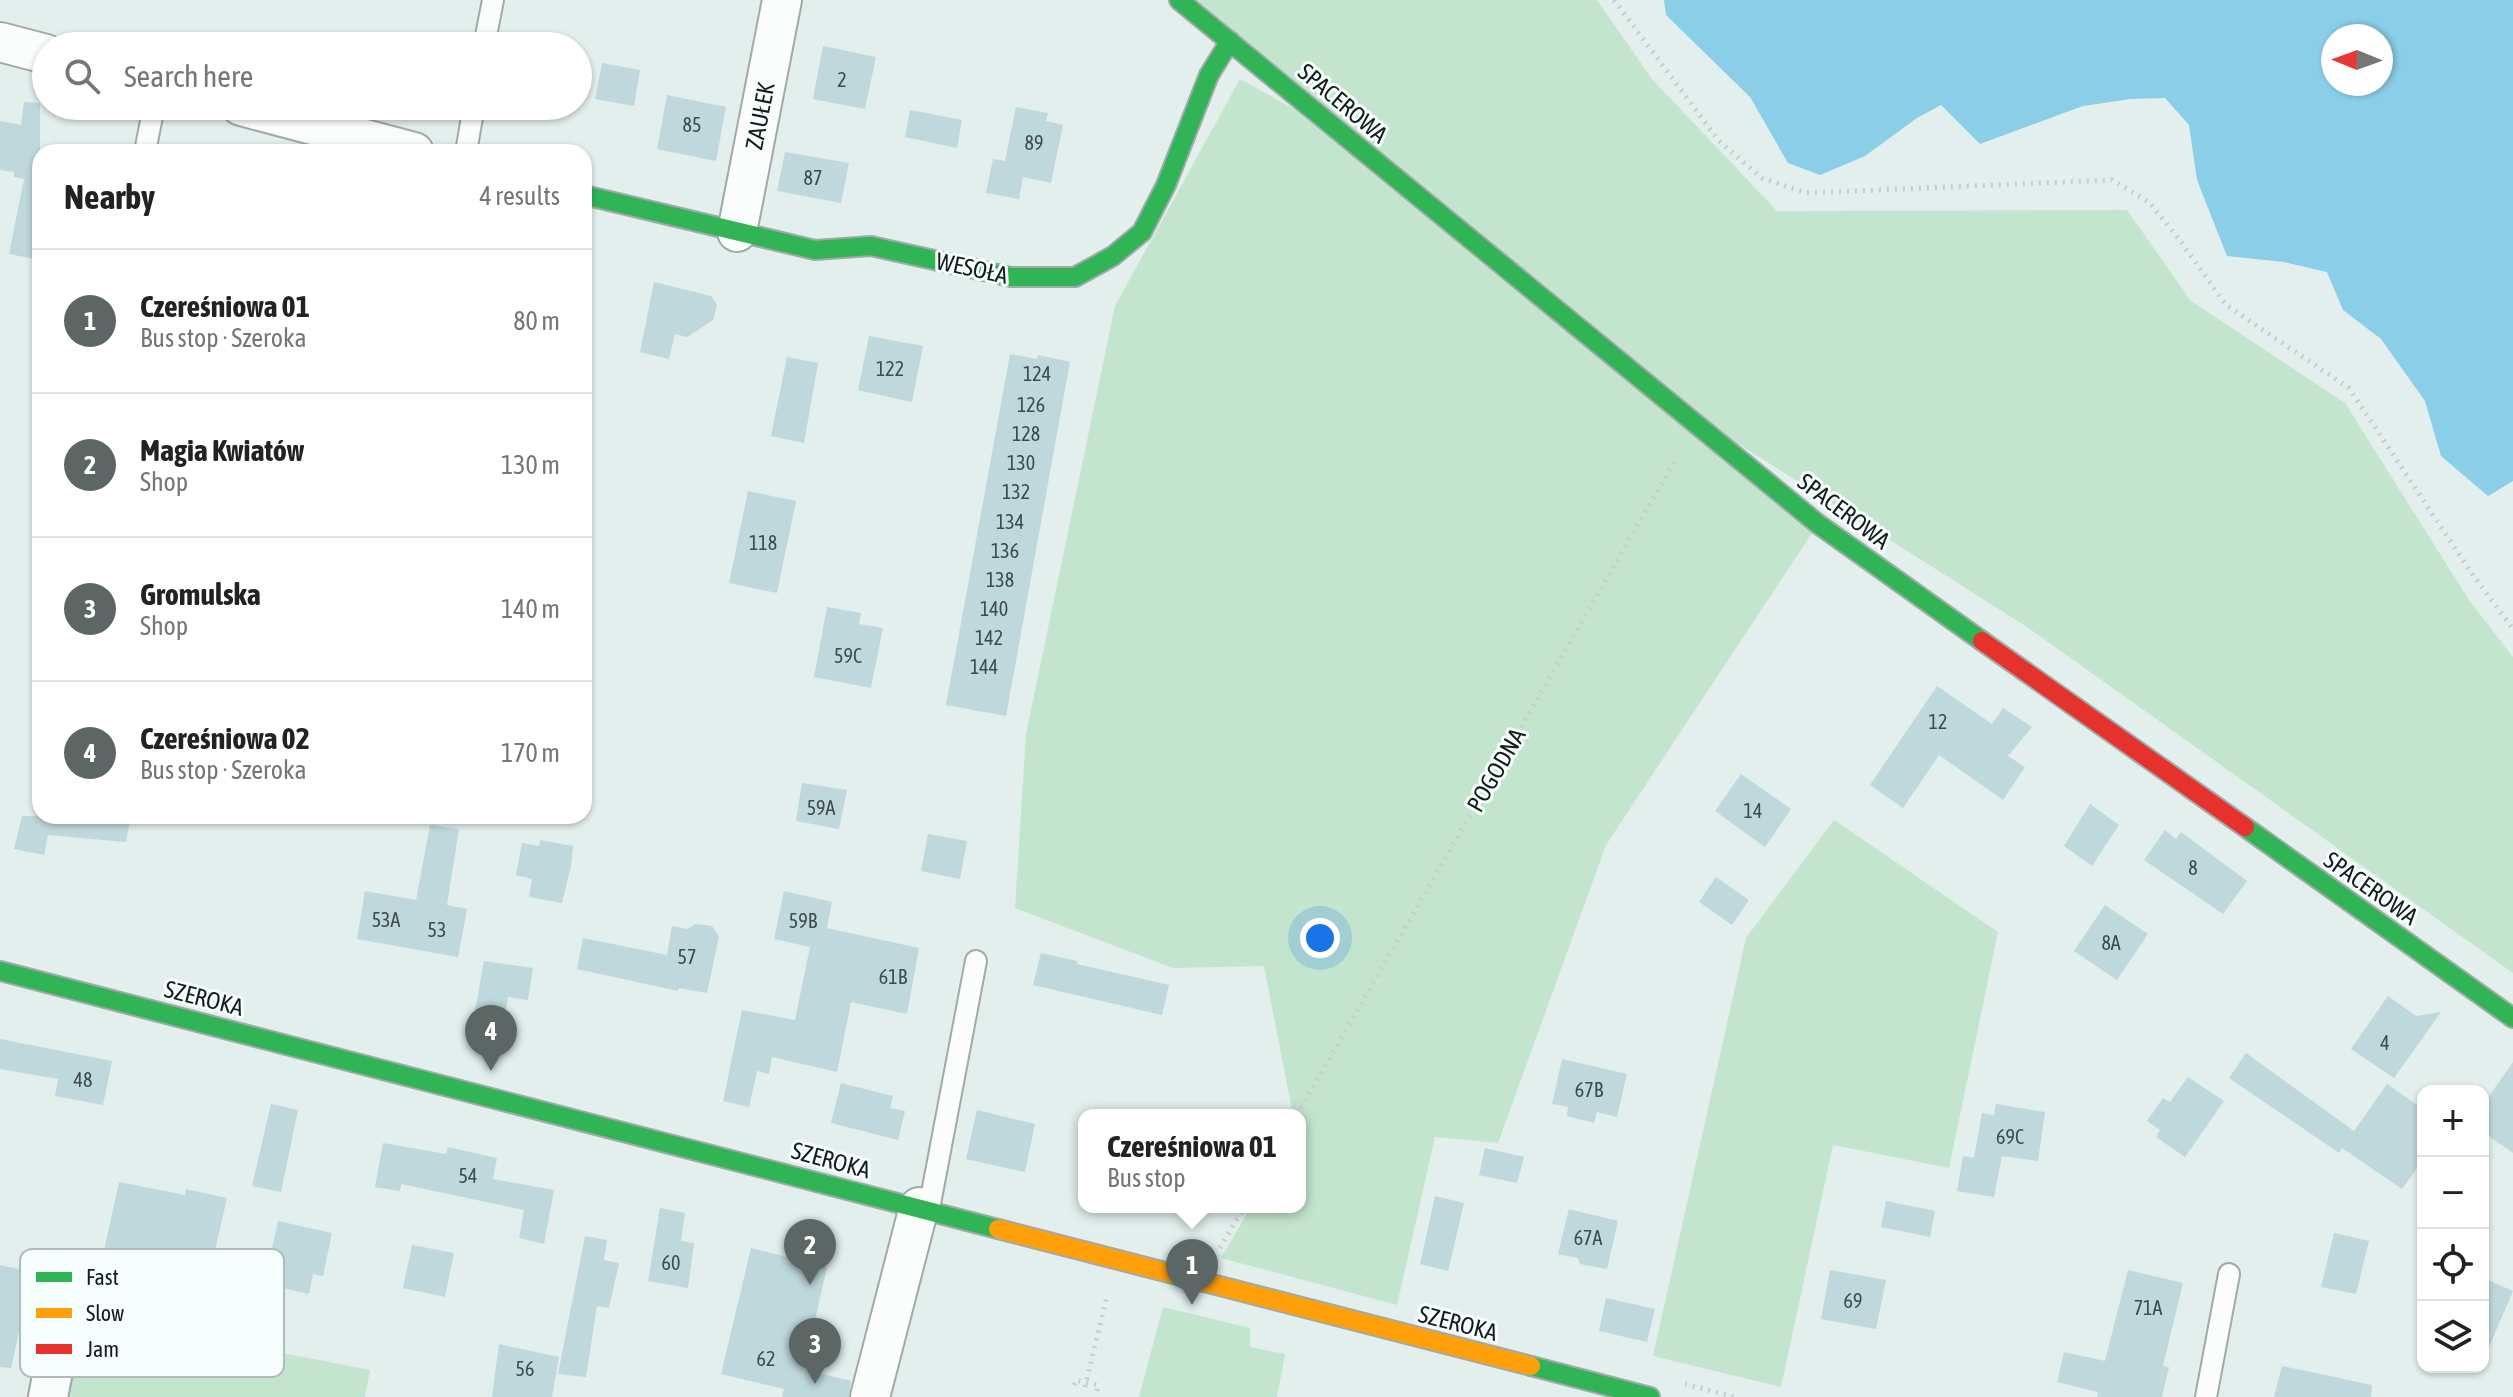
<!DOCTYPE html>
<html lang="en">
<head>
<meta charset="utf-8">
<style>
  :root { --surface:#fff; --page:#f2f2f2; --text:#222; --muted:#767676; --line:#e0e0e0; --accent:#5c6665 }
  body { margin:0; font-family:"Asap Condensed",sans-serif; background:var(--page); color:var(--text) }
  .controls { position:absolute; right:24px; bottom:24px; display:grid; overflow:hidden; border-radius:16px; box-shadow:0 2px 6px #0004 }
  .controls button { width:72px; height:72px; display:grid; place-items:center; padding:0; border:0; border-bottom:2px solid var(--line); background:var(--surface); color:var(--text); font:40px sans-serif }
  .compass { position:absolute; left:2321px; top:24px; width:72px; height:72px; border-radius:50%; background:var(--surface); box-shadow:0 2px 6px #0004; rotate:271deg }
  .you { position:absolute; left:1320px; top:938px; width:28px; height:28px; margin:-20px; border:6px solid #fff; border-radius:50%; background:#1a73e8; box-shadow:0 0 0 12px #1a73e833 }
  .badge { display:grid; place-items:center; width:52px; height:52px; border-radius:50%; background:var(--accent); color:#fff; font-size:26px; font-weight:700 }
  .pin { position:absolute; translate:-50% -66px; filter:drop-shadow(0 2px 4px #0008) }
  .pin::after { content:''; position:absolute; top:42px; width:28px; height:24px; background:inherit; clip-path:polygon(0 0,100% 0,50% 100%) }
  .popup { position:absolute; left:1078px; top:1109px; width:228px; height:104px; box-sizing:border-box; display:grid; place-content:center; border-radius:16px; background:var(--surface); filter:drop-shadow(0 2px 6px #0005); font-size:26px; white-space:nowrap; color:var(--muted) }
  .popup b { font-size:30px; color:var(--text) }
  .popup::after { content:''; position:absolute; left:50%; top:100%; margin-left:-16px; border:16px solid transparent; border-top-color:var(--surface) }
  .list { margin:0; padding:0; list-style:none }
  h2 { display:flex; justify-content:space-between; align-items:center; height:104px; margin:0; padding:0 32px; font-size:34px }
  h2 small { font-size:26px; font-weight:400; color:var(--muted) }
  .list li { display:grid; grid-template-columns:52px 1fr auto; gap:24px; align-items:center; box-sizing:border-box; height:144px; padding:0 32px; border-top:2px solid var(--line) }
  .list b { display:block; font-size:30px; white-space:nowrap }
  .list p { margin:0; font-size:26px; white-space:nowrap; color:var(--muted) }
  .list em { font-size:26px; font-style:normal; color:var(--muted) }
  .icon { flex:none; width:44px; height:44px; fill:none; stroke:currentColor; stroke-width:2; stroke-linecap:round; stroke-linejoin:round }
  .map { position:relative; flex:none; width:2513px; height:1397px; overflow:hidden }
  .search { position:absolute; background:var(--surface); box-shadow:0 2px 6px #0004; left:32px; top:32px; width:560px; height:88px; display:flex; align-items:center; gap:20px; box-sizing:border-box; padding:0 28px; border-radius:44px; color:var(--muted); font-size:30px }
  .panel { position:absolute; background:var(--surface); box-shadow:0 2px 6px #0004; left:32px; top:144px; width:560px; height:680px; border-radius:24px }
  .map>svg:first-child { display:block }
  .green { fill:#c3e5cd }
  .water { fill:#8acee7; fill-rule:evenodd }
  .building { fill:#bed8db }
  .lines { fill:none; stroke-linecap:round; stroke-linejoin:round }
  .lane-casing { stroke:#a0aaa8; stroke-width:24 }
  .street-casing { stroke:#a0aaa8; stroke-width:42 }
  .fast-casing { stroke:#a0aaa8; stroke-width:22 }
  .slow-casing { stroke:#a0aaa8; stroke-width:22 }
  .jam-casing { stroke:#a0aaa8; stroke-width:22 }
  .path { stroke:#c7cccc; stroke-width:5; stroke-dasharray:2 6; stroke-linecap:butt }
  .lane { stroke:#fbfdfc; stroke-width:20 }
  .street { stroke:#fbfdfc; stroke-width:38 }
  .fast { stroke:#30b455; stroke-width:18 }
  .slow { stroke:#ff9f0a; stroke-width:18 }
  .jam { stroke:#e5322d; stroke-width:18 }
  .labels { text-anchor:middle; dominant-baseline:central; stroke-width:6; stroke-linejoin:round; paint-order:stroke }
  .number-label { font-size:20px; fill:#3e4b4c }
  .street-label { font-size:24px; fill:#141c1c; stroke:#f5fefd }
  .key { fill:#f5fefd; stroke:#b2baba; stroke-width:2 }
  .key-label { font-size:22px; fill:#141c1c }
</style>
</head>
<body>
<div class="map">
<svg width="2513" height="1397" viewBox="0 0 2513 1397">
  <rect width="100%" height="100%" fill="#e2efed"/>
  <!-- green -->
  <path class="green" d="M 1196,0 L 1597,0 L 1652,79 L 1777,211 L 2127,210 L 2191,301 L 2345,403 L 2469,600 L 2513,657 L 2513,973 L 2027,627 L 1737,443 Z
    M 1240,79 L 1294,109 L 1812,533 L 1606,845 L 1498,1143 L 1435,1137 L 1397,1305 L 1221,1258 L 1251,1207 L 1300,1207 L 1300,1115 L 1293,1115 L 1264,966 L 1173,968 L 1015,908 L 1026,734 L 1115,306 Z
    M 1834,820 L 1998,932 L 1949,1168 L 1833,1145 L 1781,1387 L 1653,1356 L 1746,938 Z
    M 1163,1307 L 1250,1328 L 1250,1347 L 1285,1354 L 1277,1397 L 1139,1397 Z
    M 77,1313 L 370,1370 L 365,1397 L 60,1397 Z"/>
  <!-- water -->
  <path class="water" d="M 1664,0 L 2513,0 L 2513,481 L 2488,496 L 2441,456 L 2425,401 L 2381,339 L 2343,310 L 2327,272 L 2284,262 L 2227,256 L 2197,180 L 2189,125 L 2165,98 L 2130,99 L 2083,106 L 1980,144 L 1941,105 L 1917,118 L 1865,156 L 1820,175 L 1788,163 L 1750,97 L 1666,15 ZM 2333,36 L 2381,36 L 2381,84 L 2333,84 Z"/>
  <!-- building -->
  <path class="building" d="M 823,46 L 876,57 L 865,109 L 813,99 Z
    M 602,63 L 640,70 L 634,106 L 595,99 Z
    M 667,95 L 726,107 L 716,161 L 657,149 Z
    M 24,102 L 40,103 L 40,260 L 9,254 L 24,179 L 14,177 L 14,172 L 0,170 L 0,121 L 21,125 Z
    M 1016,107 L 1048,113 L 1046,121 L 1063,125 L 1051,183 L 1023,177 L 1019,199 L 986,193 L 993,159 L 1005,161 Z
    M 910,110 L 962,120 L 957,148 L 905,137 Z
    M 785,152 L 849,163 L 841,203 L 777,191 Z
    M 654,282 L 711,296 L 717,305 L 713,320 L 687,337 L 675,334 L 669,359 L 640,352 Z
    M 869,336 L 923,346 L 912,402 L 858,390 Z
    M 1010,354 L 1037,359 L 1038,355 L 1070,362 L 1006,716 L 946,705 Z
    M 787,357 L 818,363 L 804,443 L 771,436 Z
    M 748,491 L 796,501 L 777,593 L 729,583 Z
    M 827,607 L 861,613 L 859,624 L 883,628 L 871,688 L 814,677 Z
    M 1937,686 L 1992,724 L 2003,708 L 2032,727 L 2008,756 L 2025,767 L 2003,800 L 1939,755 L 1903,808 L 1870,785 Z
    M 1741,774 L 1791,809 L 1765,847 L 1715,811 Z
    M 802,783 L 847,790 L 839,829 L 796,821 Z
    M 2090,804 L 2119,825 L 2092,866 L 2064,846 Z
    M 22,816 L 131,816 L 126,842 L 48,835 L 44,855 L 14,849 Z
    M 430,825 L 459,829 L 447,905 L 467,909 L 458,957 L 357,939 L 365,891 L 416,900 Z
    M 2165,830 L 2176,839 L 2181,832 L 2247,881 L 2223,914 L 2144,860 Z
    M 928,834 L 967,841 L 960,879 L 921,871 Z
    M 540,840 L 573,846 L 571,866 L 562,903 L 529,897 L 532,879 L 516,875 L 522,843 L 539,846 Z
    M 1716,877 L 1749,900 L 1732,925 L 1699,902 Z
    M 784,891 L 832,902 L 827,928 L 919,948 L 907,1014 L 851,1002 L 837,1072 L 772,1057 L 769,1074 L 757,1071 L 749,1107 L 723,1101 L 742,1010 L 795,1020 L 810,947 L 774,939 Z
    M 2105,905 L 2148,934 L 2117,980 L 2074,951 Z
    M 696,924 L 712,926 L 719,936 L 707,993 L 678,988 L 678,991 L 577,969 L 583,938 L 667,955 L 672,926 L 687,929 Z
    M 1041,953 L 1077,961 L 1077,964 L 1169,985 L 1162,1015 L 1033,985 Z
    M 484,961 L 533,968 L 528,1000 L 508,997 L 501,1038 L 471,1033 Z
    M 2388,996 L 2416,1016 L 2441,1012 L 2394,1078 L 2351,1049 Z
    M 0,1039 L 112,1061 L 103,1105 L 55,1096 L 58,1079 L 0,1069 Z
    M 2246,1053 L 2354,1131 L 2387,1084 L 2423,1109 L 2423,1160 L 2402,1189 L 2342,1148 L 2339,1153 L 2229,1078 Z
    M 1562,1059 L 1627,1074 L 1617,1117 L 1597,1112 L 1594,1123 L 1567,1116 L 1568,1107 L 1552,1104 Z
    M 2513,1062 L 2513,1153 L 2483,1132 L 2483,1105 Z
    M 2188,1077 L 2224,1101 L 2185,1157 L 2156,1137 L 2160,1130 L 2147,1121 L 2163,1098 L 2170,1102 Z
    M 841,1083 L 893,1096 L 890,1108 L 905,1111 L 898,1140 L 831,1123 Z
    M 271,1104 L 298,1110 L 281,1192 L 252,1186 Z
    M 1996,1104 L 2045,1112 L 2038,1161 L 2002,1156 L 1994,1197 L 1957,1191 L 1963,1156 L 1974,1158 L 1982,1113 L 1994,1115 Z
    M 977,1110 L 1035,1124 L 1025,1172 L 966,1159 Z
    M 383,1143 L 446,1154 L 448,1147 L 497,1158 L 493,1179 L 554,1190 L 544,1244 L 519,1238 L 524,1210 L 401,1184 L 400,1191 L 375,1187 Z
    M 1485,1148 L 1524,1157 L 1517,1183 L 1479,1175 Z
    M 119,1182 L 185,1195 L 186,1189 L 227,1198 L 199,1321 L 141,1309 L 143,1301 L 95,1291 Z
    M 1435,1196 L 1464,1203 L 1448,1271 L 1420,1264 Z
    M 1886,1201 L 1935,1211 L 1930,1237 L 1881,1227 Z
    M 660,1208 L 685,1213 L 681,1241 L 694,1243 L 688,1288 L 648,1281 Z
    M 1569,1209 L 1618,1221 L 1607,1269 L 1580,1264 L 1578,1258 L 1558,1254 Z
    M 278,1221 L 332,1233 L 323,1276 L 313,1274 L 309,1294 L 264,1284 Z
    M 2334,1233 L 2369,1241 L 2356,1294 L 2321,1287 Z
    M 585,1236 L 607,1240 L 604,1260 L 619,1263 L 609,1308 L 597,1306 L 586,1377 L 558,1374 Z
    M 412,1245 L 454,1253 L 445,1297 L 403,1288 Z
    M 751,1248 L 827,1267 L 815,1320 L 820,1321 L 806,1370 L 851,1381 L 849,1397 L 782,1397 L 784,1389 L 721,1374 Z
    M 0,1265 L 32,1272 L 11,1368 L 0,1367 Z
    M 1830,1270 L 1886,1280 L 1876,1329 L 1821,1319 Z
    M 2128,1270 L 2183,1283 L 2163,1366 L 2169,1367 L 2162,1397 L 2097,1397 L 2098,1392 L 2057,1382 L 2064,1352 L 2105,1361 Z
    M 2483,1278 L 2513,1291 L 2483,1361 Z
    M 1606,1298 L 1655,1309 L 1647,1342 L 1599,1331 Z
    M 499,1344 L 559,1357 L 552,1397 L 492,1397 Z
    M 2282,1366 L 2372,1385 L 2371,1397 L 2274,1397 Z"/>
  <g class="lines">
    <!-- lane casing -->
    <g class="lane-casing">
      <path id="lane" d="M 484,46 L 493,0
        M 145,152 L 154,106
        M 466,152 L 474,106
        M 929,1209 L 976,961
        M 2206,1397 L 2229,1274"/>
    </g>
    <!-- street casing -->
    <g class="street-casing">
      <path id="street" d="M 0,42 L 46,54
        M 241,106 L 414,152
        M 737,232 L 782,0
        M 48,1397 L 54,1366
        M 870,1397 L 919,1207"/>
    </g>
    <!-- fast casing -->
    <g class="fast-casing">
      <path id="fast" d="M 1179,0 L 1818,524 L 1982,641
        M 584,195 L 815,250 L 871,246 L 1011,277 L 1075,277 L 1113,256 L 1142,232 L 1166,185 L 1209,75 L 1230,41
        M 2245,827 L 2513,1018
        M 0,971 L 998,1229
        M 1531,1366 L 1650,1397"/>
    </g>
    <!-- slow casing -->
    <g class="slow-casing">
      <path id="slow" d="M 998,1229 L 1531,1366"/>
    </g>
    <!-- jam casing -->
    <g class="jam-casing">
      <path id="jam" d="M 1982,641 L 2245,827"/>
    </g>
    <!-- path -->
    <path class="path" d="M 1614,0 L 1719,141 L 1762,178 L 1806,193 L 2112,180 L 2149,202 L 2179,239 L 2226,305 L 2349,388 L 2470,571 L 2513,629
      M 1297,1115 L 1677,457
      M 1220,1248 L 1244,1207
      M 1685,1384 L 1735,1397
      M 1074,1385 L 1076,1380 L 1098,1385 L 1097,1391
      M 1085,1387 L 1107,1296"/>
    <!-- lane -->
    <use href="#lane" class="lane"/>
    <!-- street -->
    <use href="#street" class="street"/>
    <!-- fast -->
    <use href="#fast" class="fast"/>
    <!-- slow -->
    <use href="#slow" class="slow"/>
    <!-- jam -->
    <use href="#jam" class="jam"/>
  </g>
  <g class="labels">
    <!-- number labels -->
    <g class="number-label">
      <text x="842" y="79">2</text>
      <text x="692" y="124">85</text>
      <text x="1034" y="142">89</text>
      <text x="813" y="177">87</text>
      <text x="890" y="368">122</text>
      <text x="1037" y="373">124</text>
      <text x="1031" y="404">126</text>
      <text x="1026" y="433">128</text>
      <text x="1021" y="462">130</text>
      <text x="1016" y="491">132</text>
      <text x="1010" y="521">134</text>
      <text x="763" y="542">118</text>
      <text x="1005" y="550">136</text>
      <text x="1000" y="579">138</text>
      <text x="994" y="608">140</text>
      <text x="989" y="637">142</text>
      <text x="848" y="655">59C</text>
      <text x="984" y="666">144</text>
      <text x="1938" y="721">12</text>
      <text x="821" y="807">59A</text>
      <text x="1753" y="810">14</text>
      <text x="2193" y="867">8</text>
      <text x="386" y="919">53A</text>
      <text x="803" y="920">59B</text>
      <text x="437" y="929">53</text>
      <text x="2111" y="942">8A</text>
      <text x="687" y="956">57</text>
      <text x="893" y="976">61B</text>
      <text x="2385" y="1042">4</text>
      <text x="83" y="1079">48</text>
      <text x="1589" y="1089">67B</text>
      <text x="2010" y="1136">69C</text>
      <text x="468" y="1175">54</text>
      <text x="1588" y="1237">67A</text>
      <text x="671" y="1262">60</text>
      <text x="1853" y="1300">69</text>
      <text x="2148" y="1307">71A</text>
      <text x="766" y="1358">62</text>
      <text x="525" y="1368">56</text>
    </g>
    <!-- street labels -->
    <g class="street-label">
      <text transform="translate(1343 103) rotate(40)">SPACEROWA</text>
      <text transform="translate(760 116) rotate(-79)">ZAUŁEK</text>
      <text transform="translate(972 268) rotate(12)">WESOŁA</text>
      <text transform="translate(1844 511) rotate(37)">SPACEROWA</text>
      <text transform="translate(1496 770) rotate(-60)">POGODNA</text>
      <text transform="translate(2371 888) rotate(35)">SPACEROWA</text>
      <text transform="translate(204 998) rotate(14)">SZEROKA</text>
      <text transform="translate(831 1160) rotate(15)">SZEROKA</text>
      <text transform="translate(1458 1323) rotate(14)">SZEROKA</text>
    </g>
  </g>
  <!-- legend -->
  <rect x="20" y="1249" width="264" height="128" rx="12" class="key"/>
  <rect x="36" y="1272" width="36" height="10" fill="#30b455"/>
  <rect x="36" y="1308" width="36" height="10" fill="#ff9f0a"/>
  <rect x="36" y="1344" width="36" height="10" fill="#e5322d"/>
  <g class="key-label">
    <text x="86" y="1285">Fast</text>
    <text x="86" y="1321">Slow</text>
    <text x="86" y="1357">Jam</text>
  </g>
</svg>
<div class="controls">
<button>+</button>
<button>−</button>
<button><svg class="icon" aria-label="locate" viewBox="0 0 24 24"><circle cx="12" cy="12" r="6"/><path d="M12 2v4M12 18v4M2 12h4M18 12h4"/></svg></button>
<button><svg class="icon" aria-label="layers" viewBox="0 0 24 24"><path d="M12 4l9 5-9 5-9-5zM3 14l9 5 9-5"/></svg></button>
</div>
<svg class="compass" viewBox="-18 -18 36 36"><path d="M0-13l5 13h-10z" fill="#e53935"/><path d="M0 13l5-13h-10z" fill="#767676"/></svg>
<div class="you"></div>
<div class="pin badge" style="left:1192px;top:1305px">1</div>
<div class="popup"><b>Czereśniowa 01</b>Bus stop</div>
<div class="pin badge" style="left:810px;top:1285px">2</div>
<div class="pin badge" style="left:815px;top:1384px">3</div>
<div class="pin badge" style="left:491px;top:1071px">4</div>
<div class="search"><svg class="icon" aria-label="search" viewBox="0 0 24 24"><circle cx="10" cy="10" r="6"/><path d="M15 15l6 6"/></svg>Search here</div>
<section class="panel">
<h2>Nearby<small>4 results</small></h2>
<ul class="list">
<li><span class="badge">1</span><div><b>Czereśniowa 01</b><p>Bus stop · Szeroka</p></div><em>80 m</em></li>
<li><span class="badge">2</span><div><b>Magia Kwiatów</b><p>Shop</p></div><em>130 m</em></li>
<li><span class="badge">3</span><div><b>Gromulska</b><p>Shop</p></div><em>140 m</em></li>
<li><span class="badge">4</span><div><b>Czereśniowa 02</b><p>Bus stop · Szeroka</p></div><em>170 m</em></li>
</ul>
</section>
</div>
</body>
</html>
